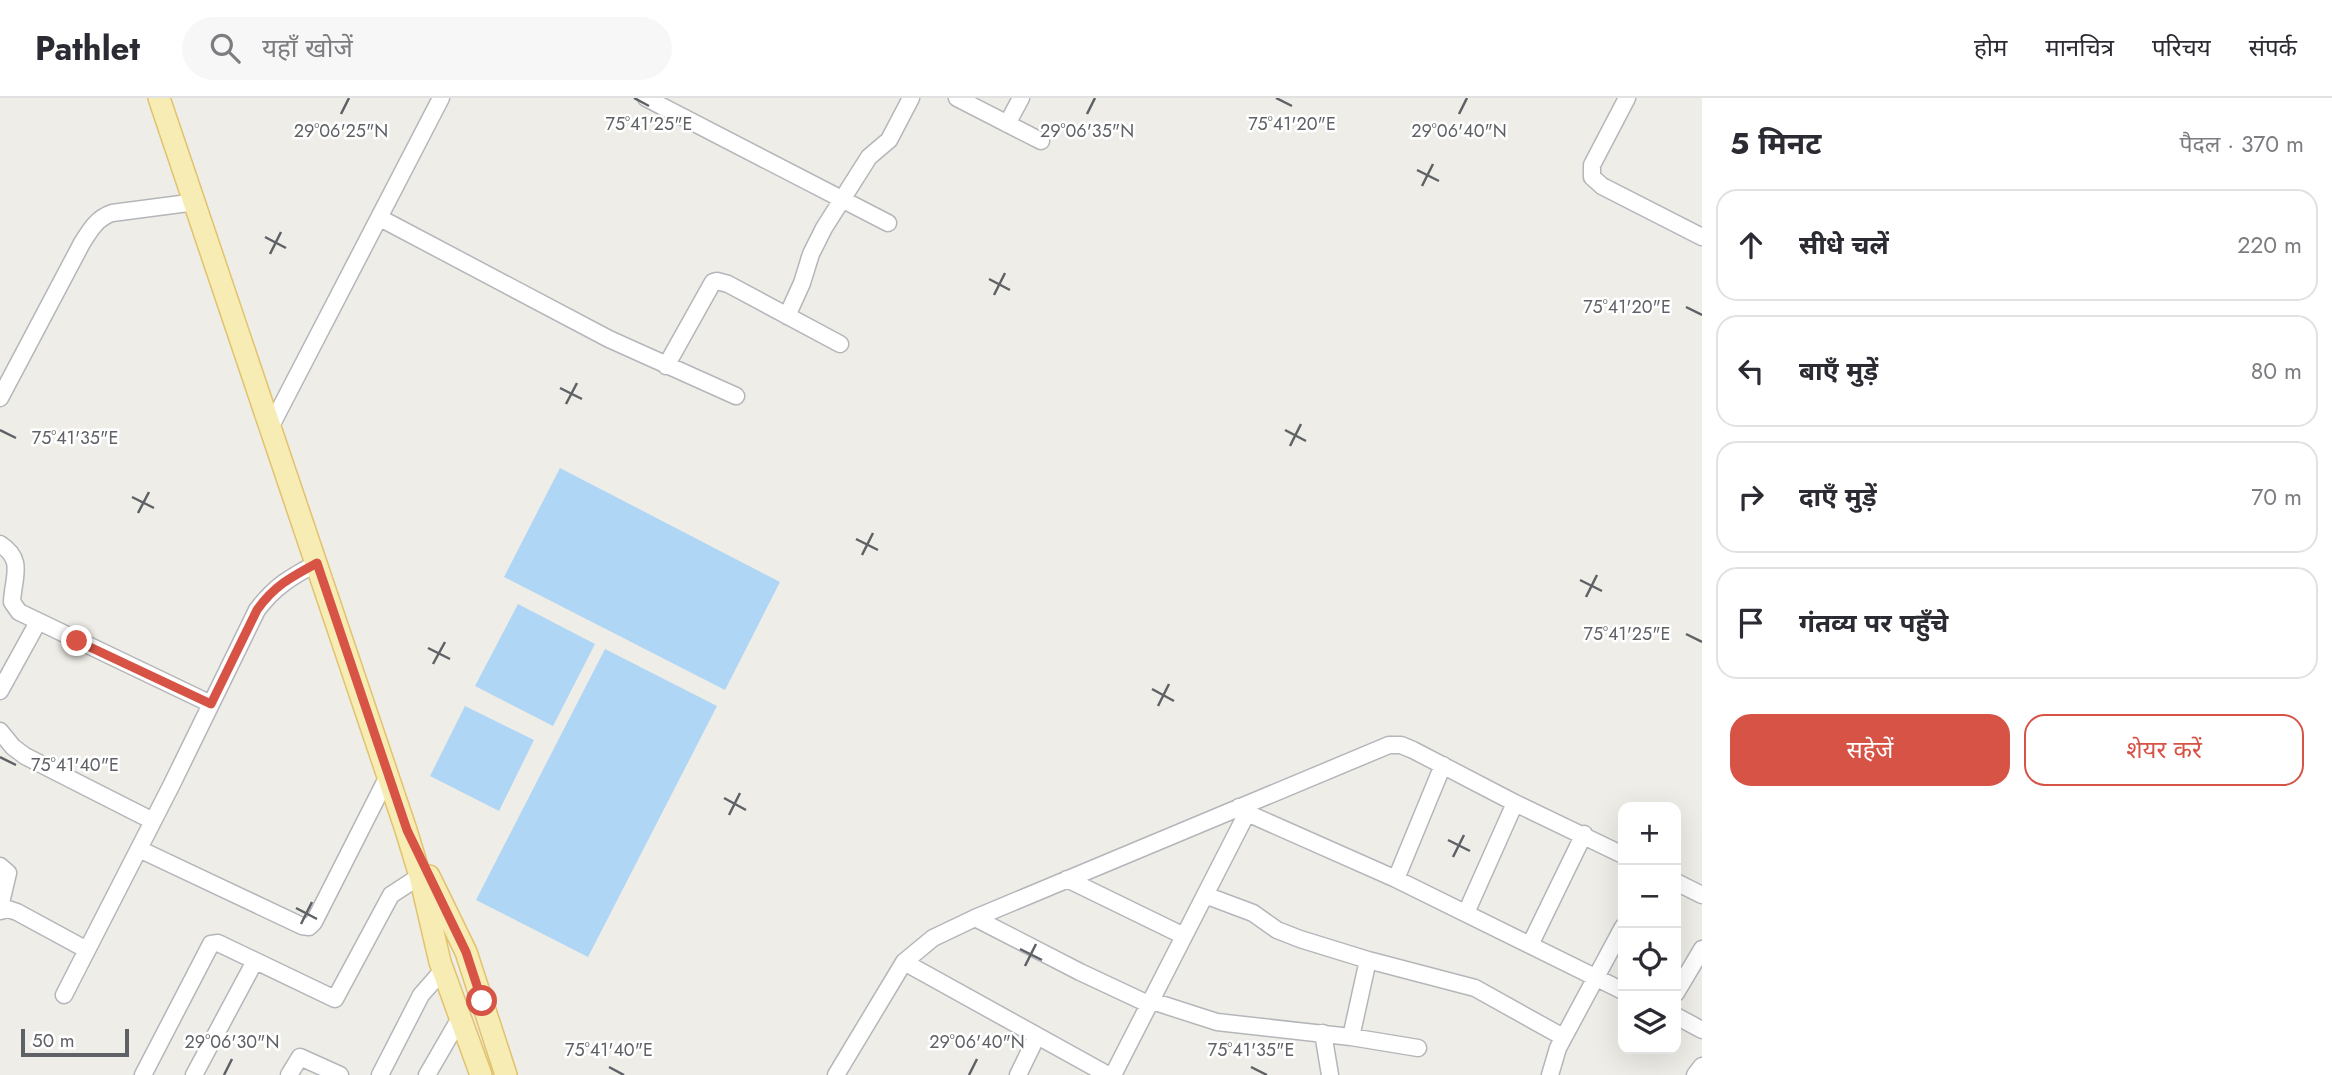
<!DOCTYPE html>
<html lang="hi">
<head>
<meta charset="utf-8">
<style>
  :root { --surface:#fff; --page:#f7f7f7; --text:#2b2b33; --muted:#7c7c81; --line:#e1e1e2; --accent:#d65346 }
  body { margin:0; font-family:Jost,"Noto Sans Devanagari",sans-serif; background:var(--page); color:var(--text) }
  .controls { position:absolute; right:21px; bottom:21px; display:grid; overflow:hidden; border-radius:14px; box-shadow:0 7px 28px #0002 }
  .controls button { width:63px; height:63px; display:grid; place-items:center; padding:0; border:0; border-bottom:2px solid var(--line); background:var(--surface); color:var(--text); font:35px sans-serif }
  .scale { position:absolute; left:21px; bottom:18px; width:108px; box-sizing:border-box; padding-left:7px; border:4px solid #5e6165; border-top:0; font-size:19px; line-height:24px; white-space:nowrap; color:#5e6165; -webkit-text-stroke:5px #fff; paint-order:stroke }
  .stop { position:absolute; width:21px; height:21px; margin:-16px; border:5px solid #d65346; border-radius:50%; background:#fff }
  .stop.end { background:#d65346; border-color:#fff; box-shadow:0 2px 7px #0008 }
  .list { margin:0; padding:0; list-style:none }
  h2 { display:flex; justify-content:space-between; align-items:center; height:91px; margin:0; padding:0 28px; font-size:30px }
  h2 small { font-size:23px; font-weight:400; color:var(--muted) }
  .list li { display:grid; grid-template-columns:46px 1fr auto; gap:21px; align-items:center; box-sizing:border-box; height:112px; margin:0 14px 14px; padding:0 14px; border:2px solid var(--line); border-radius:21px }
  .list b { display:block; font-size:26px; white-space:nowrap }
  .list em { font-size:23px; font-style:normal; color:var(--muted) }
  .actions { display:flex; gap:14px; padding:21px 28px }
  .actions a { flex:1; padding:16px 0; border:2px solid var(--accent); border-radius:21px; text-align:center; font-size:24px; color:var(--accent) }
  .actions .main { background:var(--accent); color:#fff }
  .icon { flex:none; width:38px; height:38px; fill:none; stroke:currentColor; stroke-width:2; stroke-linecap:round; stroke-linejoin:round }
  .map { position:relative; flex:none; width:1702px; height:977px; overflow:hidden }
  header { display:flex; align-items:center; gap:42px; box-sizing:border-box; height:98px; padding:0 35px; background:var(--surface); border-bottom:2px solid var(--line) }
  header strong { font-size:33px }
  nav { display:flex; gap:38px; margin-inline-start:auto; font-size:24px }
  .search { width:490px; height:63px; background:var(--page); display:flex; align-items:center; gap:18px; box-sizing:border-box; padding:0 24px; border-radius:38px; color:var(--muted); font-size:26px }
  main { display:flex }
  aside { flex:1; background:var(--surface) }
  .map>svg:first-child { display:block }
  .water { fill:#b0d6f5 }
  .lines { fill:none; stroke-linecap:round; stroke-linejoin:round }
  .minor-casing { stroke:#b4b6ba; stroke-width:19 }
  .major-casing { stroke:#e1c26d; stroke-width:24 }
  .minor { stroke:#fff; stroke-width:16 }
  .major { stroke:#f6ecb4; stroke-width:21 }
  .route { stroke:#d65346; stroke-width:9 }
  .ticks { fill:none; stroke:#5e6165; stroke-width:2.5 }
  .ticks-label { font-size:18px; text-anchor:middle; fill:#5e6165; stroke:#fff; stroke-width:5; stroke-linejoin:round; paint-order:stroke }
</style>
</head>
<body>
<header>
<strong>Pathlet</strong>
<div class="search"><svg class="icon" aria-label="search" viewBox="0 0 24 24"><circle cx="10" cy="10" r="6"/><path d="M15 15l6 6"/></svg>यहाँ खोजें</div>
<nav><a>होम</a><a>मानचित्र</a><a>परिचय</a><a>संपर्क</a></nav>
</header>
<main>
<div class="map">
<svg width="1702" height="977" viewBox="0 0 1702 977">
  <rect width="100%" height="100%" fill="#efede7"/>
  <!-- water -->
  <path class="water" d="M 560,370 L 780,484 L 725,592 L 504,479 Z
    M 518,506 L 595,546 L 553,628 L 475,588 Z
    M 605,551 L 717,608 L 588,859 L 476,802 Z
    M 465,608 L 534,642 L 499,713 L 430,678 Z"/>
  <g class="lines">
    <!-- minor casing -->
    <g class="minor-casing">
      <path id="minor" d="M 646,0 L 888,125
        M 957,0 L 1041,43
        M 1627,0 L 1592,67 L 1592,79 L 1602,88 L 1702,139
        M 1007,26 L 1021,0
        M 380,120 L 609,241 L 736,298
        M 787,218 L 802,185 L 811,156 L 824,130 L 869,59 L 889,42 L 911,0
        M 666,268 L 713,184 L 717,183 L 728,186 L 840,246
        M 0,300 L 82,145 C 90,132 97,120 112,115 L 196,104
        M 271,328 L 441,0
        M 0,446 C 25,462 13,479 12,504 L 19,514 L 211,606
        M 0,593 L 38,524
        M 0,633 L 13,649 L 25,658 L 153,723
        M 1239,709 L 1247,715 L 1396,781 L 1623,893
        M 139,751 L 302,828 L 309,829 L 314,824 L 388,678
        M 0,768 L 8,775 L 0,809
        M 1067,781 L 1184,838
        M 1396,781 L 1443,667
        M 1676,784 L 1702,797
        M 1205,797 L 1253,815 L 1277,832 L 1300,841 L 1368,862 L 1475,890 L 1563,939
        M 0,813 L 8,811 L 17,814 L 87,852
        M 1466,815 L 1515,705
        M 975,820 L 1080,874 L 1144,904 L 1155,904 L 1217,924 L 1351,939 L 1418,950
        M 1530,847 L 1584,736
        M 904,864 L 1108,977
        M 1676,895 L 1702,851
        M 64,897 L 171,688 L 257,512 C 275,488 291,479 317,465
        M 1676,918 L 1702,932
        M 1323,935 L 1330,977
        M 1351,939 L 1368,862
        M 143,977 L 211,846 L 218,845 L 335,901 L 391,797 L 420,778
        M 194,977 L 255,863
        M 289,977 L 300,959 L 340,977
        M 380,977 L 421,897 L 443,872
        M 427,977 L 460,920
        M 836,977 L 904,864 L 933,840 L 975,820 L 1389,647 L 1401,647 L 1413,652 L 1515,705 L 1623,757
        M 1018,977 L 1037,938
        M 1113,977 L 1247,715
        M 1550,977 L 1558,950 L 1623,829
        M 1695,977 L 1702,968"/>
    </g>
    <!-- major casing -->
    <g class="major-casing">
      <path id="major" d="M 159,0 L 406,732 L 420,778 L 440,864 L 481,977
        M 429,778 L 466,854 L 506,977"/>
    </g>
    <!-- minor -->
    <use href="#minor" class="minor"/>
    <!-- major -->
    <use href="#major" class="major"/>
  </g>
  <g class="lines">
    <!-- route -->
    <path class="route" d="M 77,543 L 211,606 L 257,512 C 274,488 291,479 317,465 L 407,732 L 466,854 L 482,903"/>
  </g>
  <!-- ticks -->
  <path class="ticks" d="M 634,0 L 649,8M 1276,0 L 1292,8M 341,16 L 349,0M 1087,16 L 1095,0M 1459,16 L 1467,0M 1417,72 L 1439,83M 1422,88 L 1433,66M 265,139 L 286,150M 270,156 L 281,134M 989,181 L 1010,192M 994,197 L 1005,175M 1686,209 L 1702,217M 560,290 L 582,301M 566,306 L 577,285M 0,332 L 16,340M 1285,332 L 1306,343M 1290,348 L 1301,326M 132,399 L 154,410M 138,415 L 149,394M 856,441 L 878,452M 862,457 L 873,435M 1580,482 L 1602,493M 1586,499 L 1597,477M 1686,536 L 1702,544M 428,550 L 450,561M 433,566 L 445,544M 1152,591 L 1174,603M 1158,608 L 1169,586M 0,659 L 16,667M 724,700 L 746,712M 729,717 L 740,695M 1448,742 L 1470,753M 1453,759 L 1464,737M 296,810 L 317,821M 301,826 L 312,804M 1020,851 L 1042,862M 1025,868 L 1036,846M 609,969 L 624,977M 1251,969 L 1267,977M 224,977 L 232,961M 969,977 L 977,961"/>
  <g class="ticks-label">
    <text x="649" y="32">75°41'25"E</text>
    <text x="1292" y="32">75°41'20"E</text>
    <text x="341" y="39">29°06'25"N</text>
    <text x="1087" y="39">29°06'35"N</text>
    <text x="1459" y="39">29°06'40"N</text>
    <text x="1627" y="215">75°41'20"E</text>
    <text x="75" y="346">75°41'35"E</text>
    <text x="1627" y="542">75°41'25"E</text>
    <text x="75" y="673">75°41'40"E</text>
    <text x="232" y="950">29°06'30"N</text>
    <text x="977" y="950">29°06'40"N</text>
    <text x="609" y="958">75°41'40"E</text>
    <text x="1251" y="958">75°41'35"E</text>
  </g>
</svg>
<div class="controls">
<button>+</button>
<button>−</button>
<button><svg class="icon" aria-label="locate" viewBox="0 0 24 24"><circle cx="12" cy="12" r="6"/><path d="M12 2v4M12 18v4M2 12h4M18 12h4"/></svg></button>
<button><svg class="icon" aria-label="layers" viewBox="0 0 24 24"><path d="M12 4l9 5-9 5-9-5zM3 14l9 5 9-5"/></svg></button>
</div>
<div class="scale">50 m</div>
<div class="stop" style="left:482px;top:903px"></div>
<div class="stop end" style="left:77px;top:543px"></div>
</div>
<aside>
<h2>5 मिनट<small>पैदल · 370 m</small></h2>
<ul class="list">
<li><svg class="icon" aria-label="ahead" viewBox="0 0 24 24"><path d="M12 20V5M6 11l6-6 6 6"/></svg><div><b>सीधे चलें</b></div><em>220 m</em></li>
<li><svg class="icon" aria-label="left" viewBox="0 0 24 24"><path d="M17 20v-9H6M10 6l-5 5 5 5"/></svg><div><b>बाएँ मुड़ें</b></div><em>80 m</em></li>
<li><svg class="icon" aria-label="right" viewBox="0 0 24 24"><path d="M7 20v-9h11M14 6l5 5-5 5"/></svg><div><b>दाएँ मुड़ें</b></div><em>70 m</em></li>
<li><svg class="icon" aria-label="arrive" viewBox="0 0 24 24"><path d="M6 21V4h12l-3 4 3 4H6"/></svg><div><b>गंतव्य पर पहुँचे</b></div></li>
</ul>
<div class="actions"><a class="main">सहेजें</a><a>शेयर करें</a></div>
</aside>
</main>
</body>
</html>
